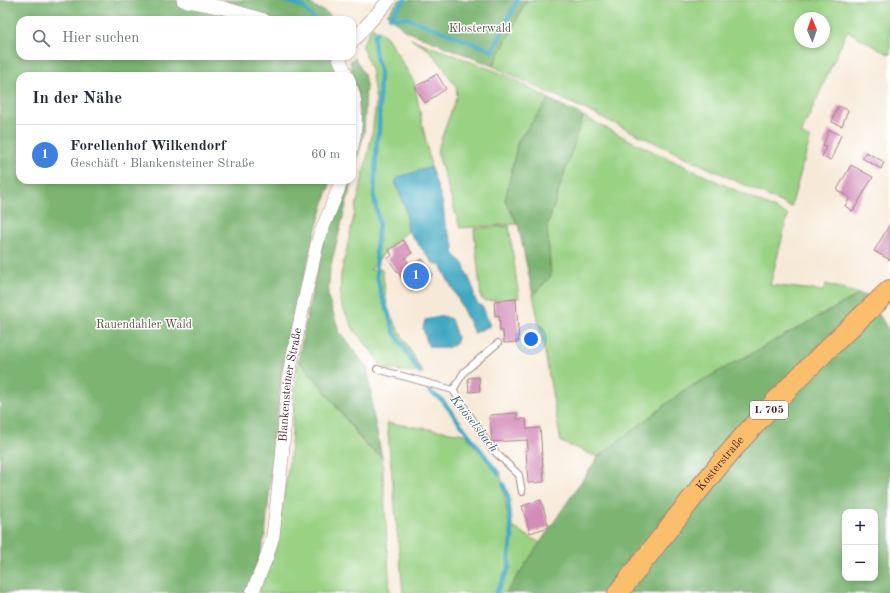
<!DOCTYPE html>
<html lang="de">
<head>
<meta charset="utf-8">
<style>
  :root { --surface:#fff; --page:#f2f2f3; --text:#1f2937; --muted:#747a83; --line:#e0e1e3; --accent:#b5179e }
  body { margin:0; font-family:"Old Standard TT",serif; background:var(--page); color:var(--text) }
  .controls { position:absolute; right:12px; bottom:12px; display:grid; overflow:hidden; border-radius:8px; box-shadow:0 2px 6px #0003 }
  .controls button { width:36px; height:36px; display:grid; place-items:center; padding:0; border:0; border-bottom:1px solid var(--line); background:var(--surface); color:var(--text); font:20px sans-serif }
  .compass { position:absolute; left:794px; top:12px; width:36px; height:36px; border-radius:50%; background:var(--surface); box-shadow:0 2px 6px #0003; rotate:358deg }
  .you { position:absolute; left:531px; top:339px; width:14px; height:14px; margin:-10px; border:3px solid #fff; border-radius:50%; background:#1a73e8; box-shadow:0 0 0 6px #1a73e833 }
  .badge { display:grid; place-items:center; width:26px; height:26px; border-radius:50%; background:var(--accent); color:#fff; font-size:13px; font-weight:700 }
  .pin { position:absolute; translate:-50% -50%; border:2px solid #fff; box-shadow:0 1px 4px #0006 }
  .list { margin:0; padding:0; list-style:none }
  h2 { display:flex; justify-content:space-between; align-items:center; height:52px; margin:0; padding:0 16px; font-size:17px }
  h2 small { font-size:13px; font-weight:400; color:var(--muted) }
  .list li { display:grid; grid-template-columns:26px 1fr auto; gap:12px; align-items:center; box-sizing:border-box; height:60px; padding:0 16px; border-top:1px solid var(--line) }
  .list b { display:block; font-size:15px; white-space:nowrap }
  .list p { margin:0; font-size:13px; white-space:nowrap; color:var(--muted) }
  .list em { font-size:13px; font-style:normal; color:var(--muted) }
  .icon { flex:none; width:22px; height:22px; fill:none; stroke:currentColor; stroke-width:2; stroke-linecap:round; stroke-linejoin:round }
  .map { position:relative; flex:none; width:890px; height:593px; overflow:hidden }
  .search { position:absolute; background:var(--surface); box-shadow:0 2px 6px #0003; left:16px; top:16px; width:340px; height:44px; display:flex; align-items:center; gap:10px; box-sizing:border-box; padding:0 14px; border-radius:12px; color:var(--muted); font-size:15px }
  .panel { position:absolute; background:var(--surface); box-shadow:0 2px 6px #0003; left:16px; top:72px; width:340px; height:112px; border-radius:12px }
  .map>svg:first-child { display:block }
  .green { fill:#9ad284; stroke:#727858; fill-rule:evenodd }
  .forest { fill:#7bb472; stroke:#626a4e; fill-rule:evenodd }
  .water { fill:#41a8c1; stroke:#466476 }
  .lines { fill:none; stroke-linecap:round; stroke-linejoin:round }
  .stream { stroke:#41a8c1; stroke-width:4.5 }
  .building { fill:#d38bb8 }
  .lane-casing { stroke:#a08481; stroke-width:8 }
  .street-casing { stroke:#a08481; stroke-width:14 }
  .primary-casing { stroke:#a08481; stroke-width:22 }
  .lane { stroke:#fff; stroke-width:6 }
  .street { stroke:#fff; stroke-width:13 }
  .primary { stroke:#fabe6d; stroke-width:20 }
  .labels { text-anchor:middle; dominant-baseline:central; stroke-width:3; stroke-linejoin:round; paint-order:stroke }
  .shield { fill:#fff; stroke:#80626b; stroke-width:1 }
  .shield-label { font-size:11px; font-weight:bold; fill:#4a1f2b }
  .park-label { font-size:12px; fill:#625546; stroke:#fff }
  .street-label { font-size:12px; fill:#4a1f2b; stroke:#fff }
  .water-label { font-size:13px; font-style:italic; fill:#465d6e; stroke:#fff }
</style>
</head>
<body>
<div class="map">
<svg width="890" height="593" viewBox="0 0 890 593">
  <rect width="100%" height="100%" fill="#fff"/>
  <filter id="ink" filterUnits="userSpaceOnUse"><feTurbulence type="fractalNoise" baseFrequency=".025" numOctaves="2"/><feDisplacementMap in="SourceGraphic" scale="8" xChannelSelector="R" yChannelSelector="G"/><feConvolveMatrix kernelMatrix="1 2 1 2 8 2 1 2 1" color-interpolation-filters="sRGB"/></filter>
  <filter id="wash" filterUnits="userSpaceOnUse"><feTurbulence type="fractalNoise" baseFrequency=".012" numOctaves="4" result="noise"/><feDisplacementMap in="SourceGraphic" scale="16" xChannelSelector="R" yChannelSelector="G"/><feGaussianBlur stdDeviation="0.9" result="paint"/><feColorMatrix in="noise" values="0 0 0 0 0 0 0 0 0 0 0 0 0 0 0 0 0 1.4 0 .05"/><feComposite in="paint" operator="in"/></filter>
  <g filter="url(#wash)">
    <rect width="100%" height="100%" fill="#f7e9d7"/>
    <!-- green -->
    <path class="green" d="M 527,0 L 890,0 L 890,55 L 847,31 L 801,134 L 810,139 L 791,207 L 493,66 ZM 800,18 L 824,18 L 824,42 L 800,42 Z
      M 372,27 L 387,37 L 414,82 L 431,167 L 399,177 L 395,181 L 406,210 L 408,231 L 386,251 L 370,270 L 382,269 L 388,311 L 423,373 L 381,369 L 375,355 L 354,330 L 340,302 L 341,274 L 372,135 L 376,102 L 371,69 L 362,45 Z
      M 411,39 L 506,75 L 520,82 L 549,99 L 518,141 L 505,201 L 518,224 L 460,228 L 437,151 L 457,95 L 456,87 L 441,64 L 429,50 Z
      M 583,116 L 625,138 L 788,215 L 770,285 L 824,291 L 826,284 L 860,294 L 683,391 L 598,457 L 561,442 L 543,342 L 533,295 L 551,276 L 547,227 Z
      M 509,226 L 519,298 L 485,301 L 481,298 L 474,229 Z
      M 298,360 L 318,382 L 365,445 L 382,457 L 390,593 L 259,593 L 263,583 L 278,535 L 290,456 Z
      M 387,423 L 464,434 L 501,476 L 509,525 L 540,543 L 506,593 L 403,593 Z"/>
    <!-- forest -->
    <path class="forest" d="M 0,0 L 313,0 L 310,4 L 329,14 L 333,20 L 20,20 L 20,56 L 331,56 L 340,73 L 341,76 L 20,76 L 20,180 L 331,180 L 313,239 L 281,376 L 265,536 L 252,582 L 247,593 L 0,593 Z
      M 399,0 L 527,0 L 493,66 L 404,30 L 387,14 Z
      M 355,58 L 364,74 L 366,85 L 364,133 L 330,269 L 328,297 L 339,331 L 368,369 L 373,413 L 382,457 L 366,445 L 318,382 L 298,360 L 323,239 L 346,180 L 352,180 L 352,163 L 358,146 L 359,99 L 350,62 Z
      M 549,99 L 583,116 L 547,227 L 551,276 L 533,295 L 518,224 L 505,201 L 518,141 Z
      M 860,294 L 868,296 L 890,333 L 890,593 L 506,593 L 598,457 L 683,391 ZM 845,512 L 875,512 L 875,578 L 845,578 Z"/>
    <!-- water -->
    <path class="water" d="M 431,167 L 443,204 L 445,224 L 454,246 L 453,253 L 463,264 L 474,290 L 474,296 L 477,303 L 483,307 L 490,326 L 474,333 L 458,299 L 440,265 L 433,263 L 408,231 L 406,210 L 395,181 L 399,177 Z
      M 444,316 L 451,319 L 457,337 L 456,344 C 445,350 439,349 428,346 L 423,328 L 425,320 Z"/>
    <g class="lines">
      <!-- stream -->
      <path class="stream" d="M 282,0 L 303,7 L 315,20
        M 405,0 L 390,17 L 396,19 L 407,18 L 493,51 L 517,0
        M 377,32 L 374,36 L 374,42 L 376,57 L 380,70 L 379,132 L 377,138 L 374,196 L 379,223 L 376,251 L 377,276 L 382,297 L 388,312 L 394,332 L 419,372
        M 429,391 L 442,400 L 499,474
        M 496,593 L 509,568 L 509,555 L 512,537 L 508,497 L 503,484"/>
    </g>
    <g id="blocks">
      <!-- building -->
      <path class="building" d="M 437,74 L 446,89 L 425,103 L 415,87 Z
        M 838,106 L 848,110 L 842,126 L 832,122 Z
        M 829,130 L 841,135 L 831,160 L 822,157 L 826,146 L 823,145 Z
        M 866,152 L 884,162 L 881,169 L 862,158 Z
        M 851,165 L 873,177 L 853,211 L 845,206 L 850,198 L 837,190 Z
        M 890,224 L 890,260 L 874,251 Z
        M 403,240 L 412,253 L 405,258 L 411,267 L 422,259 L 433,274 L 411,290 L 388,259 L 392,255 L 389,250 Z
        M 516,299 L 519,342 L 504,343 L 503,331 L 500,331 L 499,315 L 495,316 L 494,301 Z
        M 479,377 L 480,391 L 469,392 L 468,378 Z
        M 517,413 L 517,419 L 526,419 L 527,429 L 540,428 L 544,482 L 528,483 L 526,450 L 528,449 L 527,440 L 492,442 L 490,415 Z
        M 541,500 L 549,527 L 530,533 L 522,506 Z"/>
    </g>
  </g>
  <g filter="url(#ink)">
    <use href="#blocks" fill-opacity="0" stroke="#a08481" stroke-width="1"/>
    <g class="lines">
      <!-- lane casing -->
      <g class="lane-casing">
        <path id="lane" d="M 377,369 L 453,390 L 491,448 L 519,475 L 522,492
          M 453,390 L 464,372 L 498,343"/>
      </g>
      <!-- street casing -->
      <g class="street-casing">
        <g id="street">
          <path d="M 183,0 L 224,8 L 264,20"/>
          <path d="M 352,42 L 389,0"/>
          <path d="M 338,56 L 347,76"/>
          <path d="M 352,90 C 357,104 356,133 352,147"/>
          <path id="s1" d="M 252,593 L 266,559 L 273,536 L 282,458 L 288,379 L 305,297 L 318,240 L 342,180"/>
        </g>
      </g>
      <!-- primary casing -->
      <g class="primary-casing">
        <g id="primary">
          <path id="s2" d="M 618,593 C 663,537 706,477 755,424 C 797,377 844,333 890,290"/>
        </g>
      </g>
      <!-- lane -->
      <use href="#lane" class="lane"/>
      <!-- street -->
      <use href="#street" class="street"/>
      <!-- primary -->
      <use href="#primary" class="primary"/>
    </g>
  </g>
  <g class="labels">
    <!-- shield labels -->
    <rect class="shield" x="750" y="401" width="38" height="18" rx="3"/>
    <g class="shield-label">
      <text x="769" y="410">L 705</text>
    </g>
    <!-- park labels -->
    <g class="park-label">
      <text x="480" y="29">Klosterwald</text>
      <text x="144" y="325">Rauendahler Wald</text>
    </g>
    <!-- street labels -->
    <g class="street-label">
      <text stroke="none"><textPath href="#s1" startOffset="213">Blankensteiner Straße</textPath></text>
      <text stroke="none"><textPath href="#s2" startOffset="165">Kosterstraße</textPath></text>
    </g>
    <!-- water labels -->
    <g class="water-label">
      <text transform="translate(474 424) rotate(52)">Knöselsbach</text>
    </g>
  </g>
</svg>
<div class="controls">
<button>+</button>
<button>−</button>
</div>
<svg class="compass" viewBox="-18 -18 36 36"><path d="M0-13l5 13h-10z" fill="#e53935"/><path d="M0 13l5-13h-10z" fill="#747a83"/></svg>
<div class="you"></div>
<div class="pin badge" style="left:416px;top:276px;background:#3f7fe0">1</div>
<div class="search"><svg class="icon" aria-label="search" viewBox="0 0 24 24"><circle cx="10" cy="10" r="6"/><path d="M15 15l6 6"/></svg>Hier suchen</div>
<section class="panel">
<h2>In der Nähe<small></small></h2>
<ul class="list">
<li><span class="badge" style="background:#3f7fe0">1</span><div><b>Forellenhof Wilkendorf</b><p>Geschäft · Blankensteiner Straße</p></div><em>60 m</em></li>
</ul>
</section>
</div>
</body>
</html>
